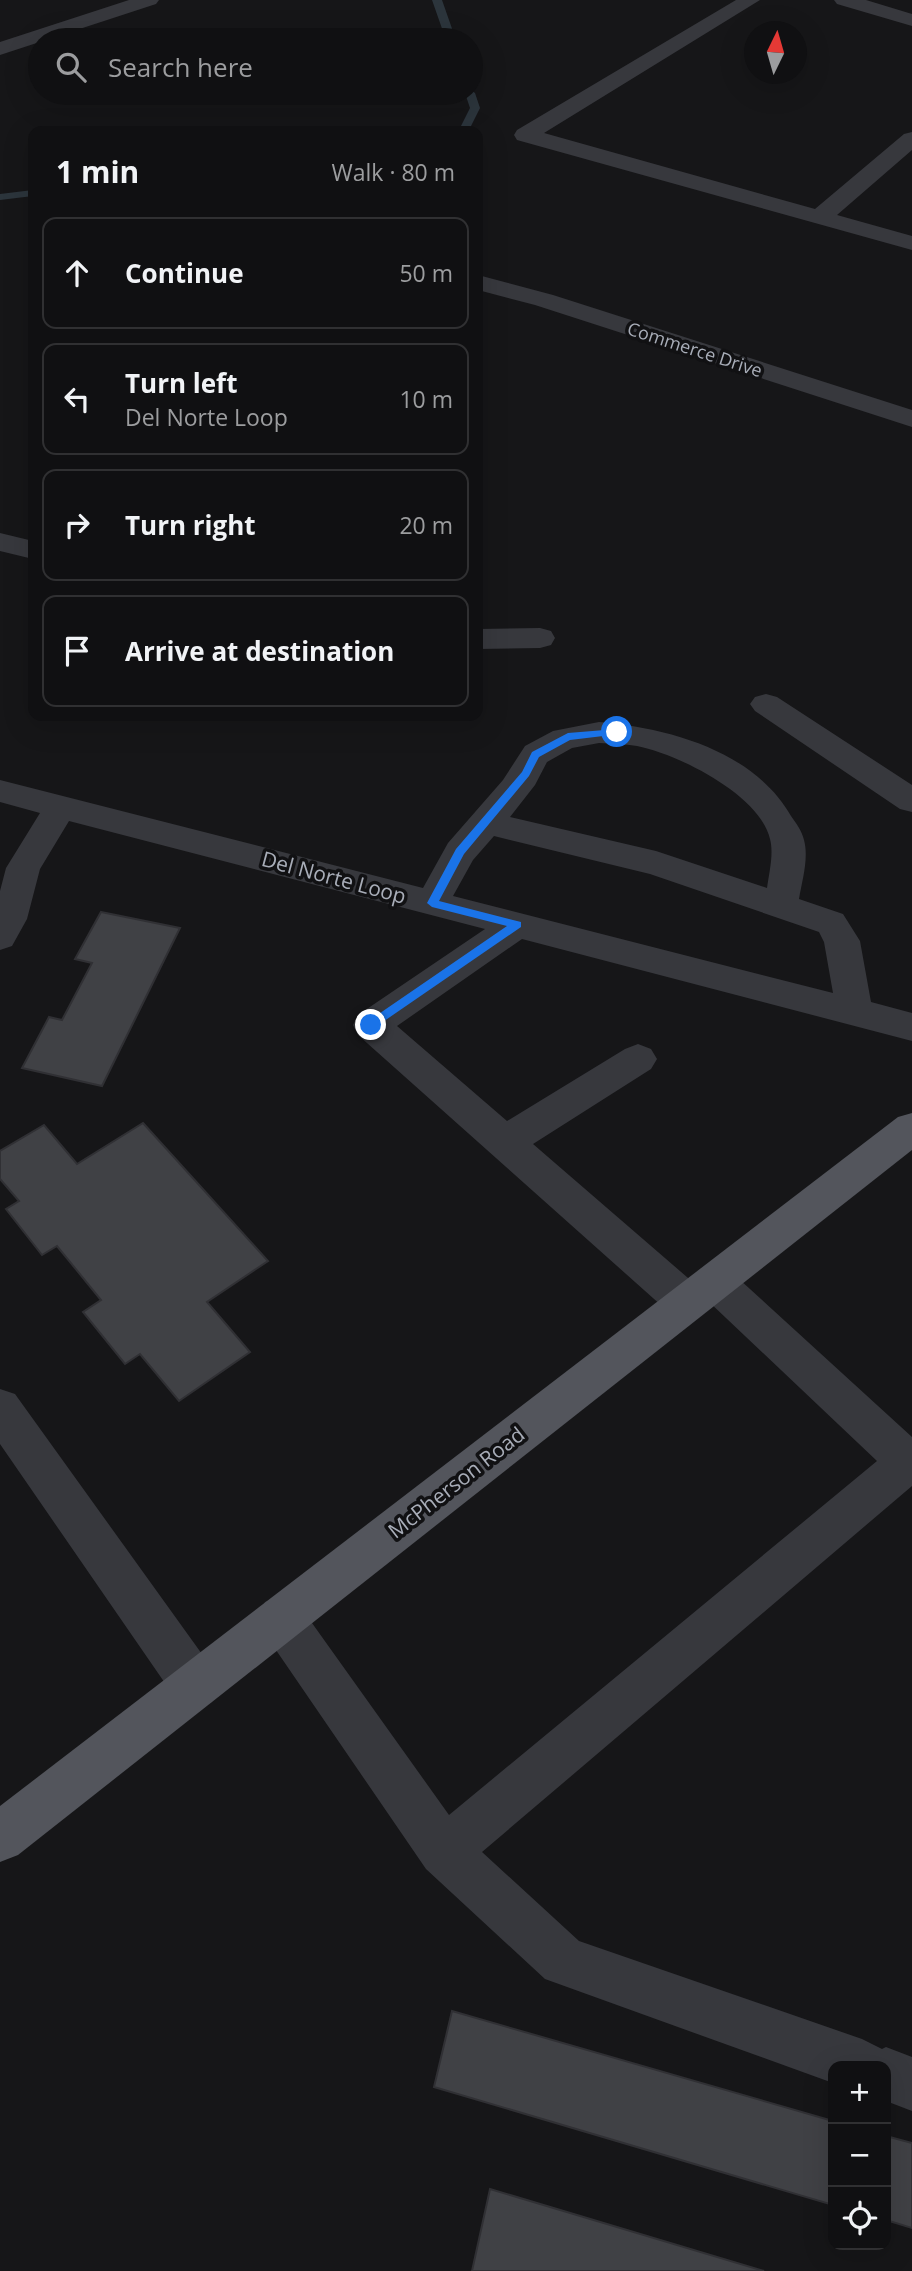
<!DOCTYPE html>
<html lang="en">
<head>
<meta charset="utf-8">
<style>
  :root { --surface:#101012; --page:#1e1e20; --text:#f1f3f6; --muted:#9c9d9f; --line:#303032 }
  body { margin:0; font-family:"Open Sans",sans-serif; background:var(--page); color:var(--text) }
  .controls { position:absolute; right:21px; bottom:21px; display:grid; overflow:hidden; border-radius:14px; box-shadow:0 7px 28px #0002 }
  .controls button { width:63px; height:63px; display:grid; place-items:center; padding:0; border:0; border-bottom:2px solid var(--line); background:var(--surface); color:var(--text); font:35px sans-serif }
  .compass { position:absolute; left:744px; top:21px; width:63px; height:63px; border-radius:50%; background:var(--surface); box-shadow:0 7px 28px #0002; rotate:5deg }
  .stop { position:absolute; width:21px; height:21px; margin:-16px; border:5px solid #1a73e8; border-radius:50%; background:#fff }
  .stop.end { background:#1a73e8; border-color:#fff; box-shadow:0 2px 7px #0008 }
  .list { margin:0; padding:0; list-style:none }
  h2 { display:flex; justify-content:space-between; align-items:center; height:91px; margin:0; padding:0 28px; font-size:30px }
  h2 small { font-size:23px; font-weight:400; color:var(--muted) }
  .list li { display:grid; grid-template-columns:46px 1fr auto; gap:21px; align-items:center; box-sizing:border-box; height:112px; margin:0 14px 14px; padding:0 14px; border:2px solid var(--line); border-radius:14px }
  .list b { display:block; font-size:26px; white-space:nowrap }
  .list p { margin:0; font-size:23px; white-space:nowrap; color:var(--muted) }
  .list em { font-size:23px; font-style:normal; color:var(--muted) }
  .icon { flex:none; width:38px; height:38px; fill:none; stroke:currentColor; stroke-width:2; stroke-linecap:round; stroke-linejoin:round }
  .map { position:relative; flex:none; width:912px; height:2271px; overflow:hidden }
  .search { position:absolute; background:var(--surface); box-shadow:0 7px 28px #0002; left:28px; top:28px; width:455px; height:77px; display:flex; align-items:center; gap:18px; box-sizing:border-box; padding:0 24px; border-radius:38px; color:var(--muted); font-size:26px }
  .panel { position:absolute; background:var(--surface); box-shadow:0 7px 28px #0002; left:28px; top:126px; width:455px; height:595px; border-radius:14px }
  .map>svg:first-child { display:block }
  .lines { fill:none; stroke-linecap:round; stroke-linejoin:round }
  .stream { fill:#2c353c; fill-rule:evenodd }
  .building { fill:#404145; stroke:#303034; stroke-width:2 }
  .minor { fill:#37383d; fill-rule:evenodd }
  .major { fill:#53555c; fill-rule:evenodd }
  .route { fill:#1a73e8 }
  .labels { text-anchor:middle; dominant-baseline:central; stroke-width:7; stroke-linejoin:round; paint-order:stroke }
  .far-street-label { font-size:18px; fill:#a8adb8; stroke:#111113 }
  .street-label { font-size:21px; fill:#a8adb8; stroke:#111113 }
</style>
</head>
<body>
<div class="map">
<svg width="912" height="2271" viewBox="0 0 912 2271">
  <rect width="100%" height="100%" fill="#161618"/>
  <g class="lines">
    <!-- stream -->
    <path class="stream" d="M 432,0 L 442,0 L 456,40 L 446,40 Z
      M 471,90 L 475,93 L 480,108 L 469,130 L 440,131 L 461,126 L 470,108 L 465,93 L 471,93 Z
      M 33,190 L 33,196 L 0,200 L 0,194 Z"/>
  </g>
  <!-- building -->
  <path class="building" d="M 101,912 L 180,928 L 102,1086 L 22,1068 L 49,1017 L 62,1020 L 92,963 L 75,959 Z
    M 143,1123 L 268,1261 L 207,1302 L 250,1352 L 179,1401 L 140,1354 L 125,1364 L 83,1312 L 101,1300 L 57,1246 L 42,1255 L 6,1209 L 19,1201 L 0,1179 L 0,1151 L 44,1125 L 77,1164 Z
    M 452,2011 L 833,2121 L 833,2205 L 434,2087 Z
    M 886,2136 L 912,2143 L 912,2228 L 886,2220 Z
    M 490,2189 L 764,2271 L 472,2271 Z"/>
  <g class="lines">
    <!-- minor -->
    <path class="minor" d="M 129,0 L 159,0 L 156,4 L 0,55 L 0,42 Z
      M 736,0 L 760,0 L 544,133 L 815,209 L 904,134 L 912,132 L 912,150 L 837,215 L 912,236 L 912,250 L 517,140 L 514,135 L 517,130 Z
      M 834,0 L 866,0 L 912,14 L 912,26 L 837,4 Z
      M 478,275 L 553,295 L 912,410 L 912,427 L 535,305 L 478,290 Z
      M 0,533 L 33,541 L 33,559 L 0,551 Z
      M 540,628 L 551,631 L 555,638 L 551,645 L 540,648 L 478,649 L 478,629 Z
      M 766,694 L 777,697 L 912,785 L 912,812 L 900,809 L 755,711 L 750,704 L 755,697 Z
      M 599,722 C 669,728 754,751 791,816 C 796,823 802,831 804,840 C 809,858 802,881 799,899 L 843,914 L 860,941 L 871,1002 L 912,1013 L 912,1041 L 522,939 L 397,1026 L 507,1121 L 625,1049 L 638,1044 L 651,1049 L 657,1059 L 651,1069 L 533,1144 L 695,1284 L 700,1269 L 714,1263 L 728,1269 L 912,1437 L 912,1486 L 482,1852 L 579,1941 L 862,2039 L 882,2049 L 886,2047 L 912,2057 L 912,2111 L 886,2101 L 886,2066 L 833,2066 L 833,2083 L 545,1979 L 426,1869 L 265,1634 L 258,1618 L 265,1602 L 281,1595 L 297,1602 L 449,1815 L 877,1461 L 707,1300 L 702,1315 L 687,1320 L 672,1315 L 358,1035 L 353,1025 L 358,1015 L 485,929 L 69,821 L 40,869 L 27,919 L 12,946 L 0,950 L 0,891 L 6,868 L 40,813 L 0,802 L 0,780 L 423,888 L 448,843 L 503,780 L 525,746 L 553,731 ZM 599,743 C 611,744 625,744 637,746 C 678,754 760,795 770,839 C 774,854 769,873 767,888 L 656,851 L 510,817 L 535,785 L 547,762 L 572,748 ZM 494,836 L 650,874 L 819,932 L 824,942 L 833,993 L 453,896 L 473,860 Z
      M 0,1389 L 15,1394 L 212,1668 L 219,1685 L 212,1702 L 195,1709 L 178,1702 L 0,1444 Z"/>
    <!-- major -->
    <path class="major" d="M 912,1113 L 912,1150 L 18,1855 L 0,1862 L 0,1806 L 898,1117 Z"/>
  </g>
  <!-- route -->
  <path class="route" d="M 617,729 L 622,732 L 620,734 L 570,740 L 539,757 L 529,776 L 464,854 L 439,901 L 521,922 L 521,927 L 374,1028 L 367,1028 L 367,1022 L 507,926 L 432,907 L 427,903 L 456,849 L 522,772 L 532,752 L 568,733 Z"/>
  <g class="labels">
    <!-- far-street labels -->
    <g class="far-street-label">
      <text transform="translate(695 349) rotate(18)">Commerce Drive</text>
    </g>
    <!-- street labels -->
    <g class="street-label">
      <text transform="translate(334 877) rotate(15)">Del Norte Loop</text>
      <text transform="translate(456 1482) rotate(-38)">McPherson Road</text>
    </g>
  </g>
</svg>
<div class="controls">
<button>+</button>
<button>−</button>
<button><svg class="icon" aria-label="locate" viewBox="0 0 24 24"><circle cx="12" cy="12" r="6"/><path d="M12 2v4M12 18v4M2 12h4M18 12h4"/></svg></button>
</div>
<svg class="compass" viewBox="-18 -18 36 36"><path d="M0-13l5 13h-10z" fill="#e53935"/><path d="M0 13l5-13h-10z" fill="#9c9d9f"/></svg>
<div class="stop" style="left:617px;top:732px"></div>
<div class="stop end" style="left:371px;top:1025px"></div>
<div class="search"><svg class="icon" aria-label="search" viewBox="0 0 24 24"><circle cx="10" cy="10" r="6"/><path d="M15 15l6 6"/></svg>Search here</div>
<section class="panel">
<h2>1 min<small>Walk · 80 m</small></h2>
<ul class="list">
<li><svg class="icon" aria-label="ahead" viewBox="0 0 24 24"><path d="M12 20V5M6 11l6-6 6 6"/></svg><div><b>Continue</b></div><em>50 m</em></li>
<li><svg class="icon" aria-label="left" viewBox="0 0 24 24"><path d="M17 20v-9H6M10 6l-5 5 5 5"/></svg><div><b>Turn left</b><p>Del Norte Loop</p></div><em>10 m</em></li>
<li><svg class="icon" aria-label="right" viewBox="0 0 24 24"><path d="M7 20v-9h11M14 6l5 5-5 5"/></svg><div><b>Turn right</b></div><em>20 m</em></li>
<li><svg class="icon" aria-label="arrive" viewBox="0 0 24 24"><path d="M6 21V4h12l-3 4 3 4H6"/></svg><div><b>Arrive at destination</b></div></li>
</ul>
</section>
</div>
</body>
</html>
